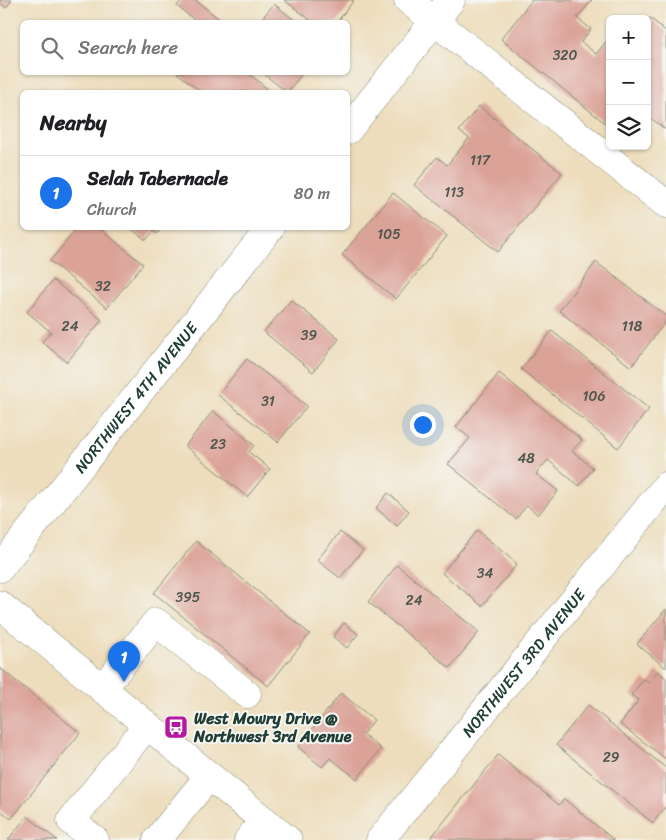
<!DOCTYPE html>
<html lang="en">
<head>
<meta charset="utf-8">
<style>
  :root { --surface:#fff; --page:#f6f6f6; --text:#202124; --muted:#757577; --line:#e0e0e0; --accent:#1a73e8 }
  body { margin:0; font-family:Sriracha,sans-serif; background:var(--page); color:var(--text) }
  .controls { position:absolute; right:15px; top:15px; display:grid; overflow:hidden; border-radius:8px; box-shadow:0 1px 4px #0004 }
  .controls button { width:45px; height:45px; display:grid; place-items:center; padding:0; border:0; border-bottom:1px solid var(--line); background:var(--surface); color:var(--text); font:25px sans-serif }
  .you { position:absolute; left:422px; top:424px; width:18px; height:18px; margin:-12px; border:4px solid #fff; border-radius:50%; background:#1a73e8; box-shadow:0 0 0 8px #1a73e833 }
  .badge { display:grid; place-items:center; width:32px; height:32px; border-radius:50%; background:var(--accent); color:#fff; font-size:16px; font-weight:700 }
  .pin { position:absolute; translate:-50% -41px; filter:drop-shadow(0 1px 2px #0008) }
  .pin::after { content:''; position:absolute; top:26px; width:18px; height:15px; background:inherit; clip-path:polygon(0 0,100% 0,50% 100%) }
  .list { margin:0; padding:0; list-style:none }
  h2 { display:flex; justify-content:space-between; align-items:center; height:65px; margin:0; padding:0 20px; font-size:21px }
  h2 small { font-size:16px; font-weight:400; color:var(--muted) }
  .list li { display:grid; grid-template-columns:32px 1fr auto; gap:15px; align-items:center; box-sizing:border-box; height:75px; padding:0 20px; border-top:1px solid var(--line) }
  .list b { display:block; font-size:19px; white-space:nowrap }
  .list p { margin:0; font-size:16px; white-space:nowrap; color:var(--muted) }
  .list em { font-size:16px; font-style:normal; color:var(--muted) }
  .icon { flex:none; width:28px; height:28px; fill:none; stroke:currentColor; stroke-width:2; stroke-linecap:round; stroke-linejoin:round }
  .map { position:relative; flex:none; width:666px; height:840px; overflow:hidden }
  .search { position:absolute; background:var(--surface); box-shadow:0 1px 4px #0004; left:20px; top:20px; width:330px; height:55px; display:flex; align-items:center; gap:12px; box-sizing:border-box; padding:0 18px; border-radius:8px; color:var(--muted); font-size:19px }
  .panel { position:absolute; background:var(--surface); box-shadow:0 1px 4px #0004; left:20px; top:90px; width:330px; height:140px; border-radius:8px }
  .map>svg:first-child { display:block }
  .building { fill:#dba298 }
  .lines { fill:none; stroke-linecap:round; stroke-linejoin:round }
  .minor-casing { stroke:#868d78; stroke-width:29 }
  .minor { stroke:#fff; stroke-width:28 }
  .labels { text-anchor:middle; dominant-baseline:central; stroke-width:4; stroke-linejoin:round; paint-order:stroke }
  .number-label { font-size:14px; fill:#4e564d }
  .street-label { font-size:16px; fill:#1f3d34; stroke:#f6f6f2 }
  .poi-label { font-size:16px; font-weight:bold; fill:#1f3d34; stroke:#f6f6f2; text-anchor:start }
</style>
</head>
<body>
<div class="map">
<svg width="666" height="840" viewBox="0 0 666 840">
  <rect width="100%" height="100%" fill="#f6f6f2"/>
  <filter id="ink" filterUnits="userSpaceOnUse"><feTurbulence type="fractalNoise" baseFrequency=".02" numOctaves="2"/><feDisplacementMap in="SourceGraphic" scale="10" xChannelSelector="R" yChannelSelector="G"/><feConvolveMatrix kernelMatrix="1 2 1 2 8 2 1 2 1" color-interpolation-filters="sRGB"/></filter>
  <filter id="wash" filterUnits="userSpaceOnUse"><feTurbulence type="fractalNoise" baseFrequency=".0096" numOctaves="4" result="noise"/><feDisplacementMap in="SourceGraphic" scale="20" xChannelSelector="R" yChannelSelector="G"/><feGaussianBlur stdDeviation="1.12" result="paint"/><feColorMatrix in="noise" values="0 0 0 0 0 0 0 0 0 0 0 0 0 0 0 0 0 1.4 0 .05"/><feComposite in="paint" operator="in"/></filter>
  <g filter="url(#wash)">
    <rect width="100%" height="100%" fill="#edddbc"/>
    <g id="blocks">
      <!-- building -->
      <path class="building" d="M 0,0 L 12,0 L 6,8 L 0,3 Z
        M 182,0 L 195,0 L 223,22 L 197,22 L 177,6 Z
        M 284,0 L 354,0 L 337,22 L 313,22 Z
        M 532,0 L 592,0 L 577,18 L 591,29 L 581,42 L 596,54 L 610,37 L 610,117 L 605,123 L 501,39 Z
        M 274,4 L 297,22 L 259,22 Z
        M 650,18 L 666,31 L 666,130 L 647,115 L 647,22 Z
        M 176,72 L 247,72 L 271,92 L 201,92 Z
        M 261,72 L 304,72 L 287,92 Z
        M 479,106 L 562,173 L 498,252 L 414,185 L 437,157 L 447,165 L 469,138 L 459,131 Z
        M 393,193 L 447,236 L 396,299 L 342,255 Z
        M 77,228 L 99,228 L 143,264 L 107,308 L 50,261 Z
        M 130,228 L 162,228 L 157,234 L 154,231 L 146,240 Z
        M 596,262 L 666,316 L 666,321 L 631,367 L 559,311 Z
        M 53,280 L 102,320 L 67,362 L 42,342 L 51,332 L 27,312 Z
        M 291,300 L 339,339 L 313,372 L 264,332 Z
        M 552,331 L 649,409 L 618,448 L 521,369 Z
        M 247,359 L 307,406 L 278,442 L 218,395 Z
        M 499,373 L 582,440 L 572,451 L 593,468 L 579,486 L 548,460 L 536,474 L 558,491 L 538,515 L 527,505 L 516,519 L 448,464 L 470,438 L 456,427 Z
        M 213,411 L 254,445 L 249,452 L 270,469 L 247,497 L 185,446 Z
        M 388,493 L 409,511 L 397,526 L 376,508 Z
        M 477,530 L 517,564 L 482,606 L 442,573 Z
        M 340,532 L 363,550 L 340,578 L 317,560 Z
        M 196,541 L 310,634 L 268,686 L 154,593 Z
        M 397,565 L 479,632 L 450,668 L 368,602 Z
        M 666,609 L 666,668 L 637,644 Z
        M 344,623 L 358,634 L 347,648 L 333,637 Z
        M 0,668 L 80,733 L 11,819 L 0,810 Z
        M 657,671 L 666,678 L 666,759 L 620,724 L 639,700 L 631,695 L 644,679 L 649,683 Z
        M 341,693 L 374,720 L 363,734 L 381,749 L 357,779 L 330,758 L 322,767 L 298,747 Z
        M 588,705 L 666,768 L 666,806 L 653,823 L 556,745 Z
        M 498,755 L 559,805 L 564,799 L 614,840 L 429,840 Z
        M 27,816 L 57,840 L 8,840 Z"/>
    </g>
  </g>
  <g filter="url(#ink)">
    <use href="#blocks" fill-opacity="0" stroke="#868d78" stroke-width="1"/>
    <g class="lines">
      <!-- minor casing -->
      <g class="minor-casing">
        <g id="minor">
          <path d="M 408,0 L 666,204"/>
          <path d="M 348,130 L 451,0"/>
          <path id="s1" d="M 0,568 L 270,228"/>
          <path d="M 0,605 L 288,840"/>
          <path d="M 102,689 L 156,622 L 247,694"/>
          <path d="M 95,840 L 71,821 L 147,725"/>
          <path d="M 157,840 L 209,776"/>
          <path d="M 248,840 L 264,820"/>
          <path id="s2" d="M 380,840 L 666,486"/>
        </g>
      </g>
      <!-- minor -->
      <use href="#minor" class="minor"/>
    </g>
  </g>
  <!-- icons -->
  <defs>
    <g id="bus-square" transform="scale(1.25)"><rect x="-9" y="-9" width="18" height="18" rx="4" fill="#b5179e" stroke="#f6f6f2"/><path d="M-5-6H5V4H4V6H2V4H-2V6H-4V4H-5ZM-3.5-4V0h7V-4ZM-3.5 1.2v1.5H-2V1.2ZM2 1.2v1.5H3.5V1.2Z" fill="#fff"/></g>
  </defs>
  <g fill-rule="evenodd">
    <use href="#bus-square" x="176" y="727"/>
  </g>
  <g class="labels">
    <!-- number labels -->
    <g class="number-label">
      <text x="565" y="55">320</text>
      <text x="480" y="160">117</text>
      <text x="454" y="192">113</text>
      <text x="389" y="234">105</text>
      <text x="103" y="286">32</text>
      <text x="70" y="326">24</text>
      <text x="632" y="326">118</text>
      <text x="309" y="335">39</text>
      <text x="594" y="396">106</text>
      <text x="268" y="401">31</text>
      <text x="218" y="444">23</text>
      <text x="526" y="458">48</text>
      <text x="485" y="573">34</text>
      <text x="188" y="597">395</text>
      <text x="414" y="600">24</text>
      <text x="611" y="757">29</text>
    </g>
    <!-- street labels -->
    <g class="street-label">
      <text stroke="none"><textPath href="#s1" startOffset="218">NORTHWEST 4TH AVENUE</textPath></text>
      <text stroke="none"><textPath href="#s2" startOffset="228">NORTHWEST 3RD AVENUE</textPath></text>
    </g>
    <!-- poi labels -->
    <g class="poi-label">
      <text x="194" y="718">West Mowry Drive @<tspan x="194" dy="18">Northwest 3rd Avenue</tspan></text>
    </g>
  </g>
</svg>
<div class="controls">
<button>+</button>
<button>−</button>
<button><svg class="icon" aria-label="layers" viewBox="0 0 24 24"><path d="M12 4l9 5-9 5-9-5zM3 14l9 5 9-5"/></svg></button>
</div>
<div class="you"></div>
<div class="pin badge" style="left:124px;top:682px">1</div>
<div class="search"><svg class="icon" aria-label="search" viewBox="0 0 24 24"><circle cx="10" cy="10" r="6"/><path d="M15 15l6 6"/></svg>Search here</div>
<section class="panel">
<h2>Nearby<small></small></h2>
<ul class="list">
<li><span class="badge">1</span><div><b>Selah Tabernacle</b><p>Church</p></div><em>80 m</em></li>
</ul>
</section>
</div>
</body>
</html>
